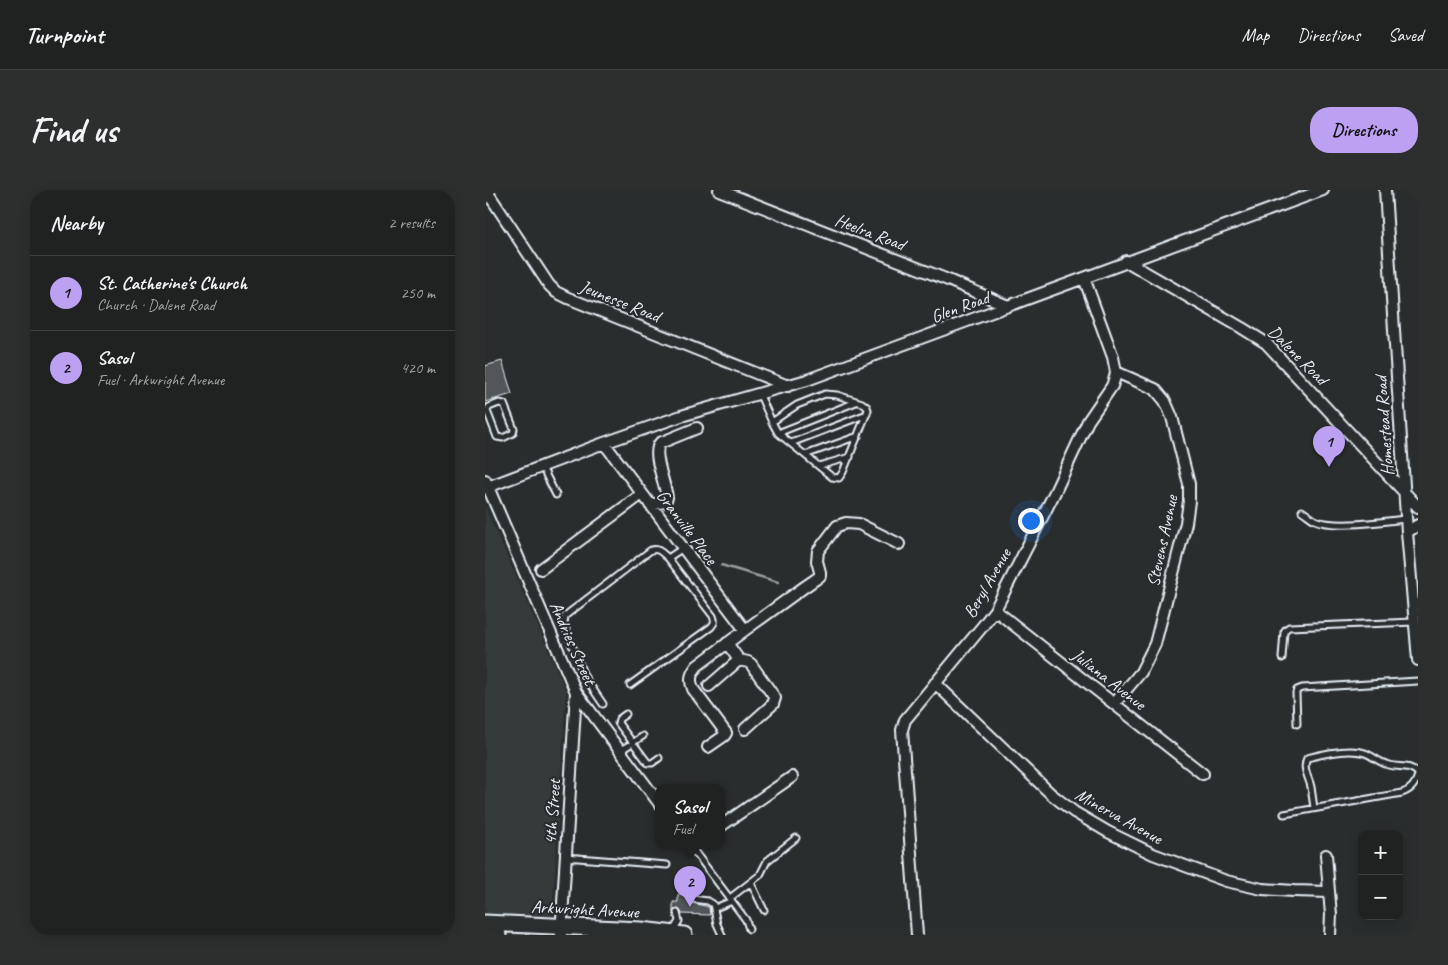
<!DOCTYPE html>
<html lang="en">
<head>
<meta charset="utf-8">
<style>
  :root { --surface:#202222; --page:#2d2f2f; --text:#f1f3f6; --muted:#a2a4a5; --line:#3d3f40; --accent:#bca0f2 }
  body { margin:0; font-family:Caveat,sans-serif; background:var(--page); color:var(--text) }
  .controls { position:absolute; right:15px; bottom:15px; display:grid; overflow:hidden; border-radius:10px; box-shadow:0 2px 12px #0003 }
  .controls button { width:45px; height:45px; display:grid; place-items:center; padding:0; border:0; border-bottom:1px solid var(--line); background:var(--surface); color:var(--text); font:25px sans-serif }
  .you { position:absolute; left:545px; top:330px; width:18px; height:18px; margin:-12px; border:4px solid #fff; border-radius:50%; background:#1a73e8; box-shadow:0 0 0 8px #1a73e833 }
  .badge { display:grid; place-items:center; width:32px; height:32px; border-radius:50%; background:var(--accent); color:#111; font-size:16px; font-weight:700 }
  .pin { position:absolute; translate:-50% -41px; filter:drop-shadow(0 1px 2px #0008) }
  .pin::after { content:''; position:absolute; top:26px; width:18px; height:15px; background:inherit; clip-path:polygon(0 0,100% 0,50% 100%) }
  .popup { position:absolute; left:170px; top:594px; width:70px; height:65px; box-sizing:border-box; display:grid; place-content:center; border-radius:10px; background:var(--surface); filter:drop-shadow(0 1px 4px #0005); font-size:16px; white-space:nowrap; color:var(--muted) }
  .popup b { font-size:19px; color:var(--text) }
  .popup::after { content:''; position:absolute; left:50%; top:100%; margin-left:-10px; border:10px solid transparent; border-top-color:var(--surface) }
  .list { margin:0; padding:0; list-style:none }
  h2 { display:flex; justify-content:space-between; align-items:center; height:65px; margin:0; padding:0 20px; font-size:21px }
  h2 small { font-size:16px; font-weight:400; color:var(--muted) }
  .list li { display:grid; grid-template-columns:32px 1fr auto; gap:15px; align-items:center; box-sizing:border-box; height:75px; padding:0 20px; border-top:1px solid var(--line) }
  .list b { display:block; font-size:19px; white-space:nowrap }
  .list p { margin:0; font-size:16px; white-space:nowrap; color:var(--muted) }
  .list em { font-size:16px; font-style:normal; color:var(--muted) }
  .map { position:relative; flex:none; width:933px; height:745px; overflow:hidden; border-radius:20px }
  header { display:flex; align-items:center; gap:30px; box-sizing:border-box; height:70px; padding:0 25px; background:var(--surface); border-bottom:1px solid var(--line) }
  header strong { font-size:24px }
  nav { display:flex; gap:28px; margin-inline-start:auto; font-size:18px }
  .intro { display:flex; align-items:center; justify-content:space-between; box-sizing:border-box; height:120px; padding:0 30px }
  h1 { margin:0; font-size:35px }
  .button { padding:12px 22px; border-radius:20px; background:var(--accent); color:#111; font-size:18px; font-weight:700 }
  main { display:flex; gap:30px; padding:0 30px }
  aside { flex:1; background:var(--surface); border-radius:20px; box-shadow:0 2px 12px #0003 }
  .map>svg:first-child { display:block }
  .built { fill:#363a3b }
  .lines { fill:none; stroke-linecap:round; stroke-linejoin:round }
  .stream { stroke:#989fa3; stroke-width:2.5 }
  .building { fill:#535759; stroke:#e8f1f8 }
  .lane-casing { stroke:#e8f1f8; stroke-width:9 }
  .street-casing { stroke:#e8f1f8; stroke-width:14 }
  .primary-casing { stroke:#e8f1f8; stroke-width:19 }
  .lane { stroke:#2a2d2e; stroke-width:5 }
  .street { stroke:#2a2d2e; stroke-width:10 }
  .primary { stroke:#2a2d2e; stroke-width:15 }
  .labels { text-anchor:middle; dominant-baseline:central; stroke-width:4.5; stroke-linejoin:round; paint-order:stroke }
  .street-label { font-size:18px; fill:#e8f1f8; stroke:#2a2d2e }
</style>
</head>
<body>
<header>
<strong>Turnpoint</strong>
<nav><a>Map</a><a>Directions</a><a>Saved</a></nav>
</header>
<div class="intro"><h1>Find us</h1><a class="button">Directions</a></div>
<main>
<aside>
<h2>Nearby<small>2 results</small></h2>
<ul class="list">
<li><span class="badge">1</span><div><b>St. Catherine's Church</b><p>Church · Dalene Road</p></div><em>250 m</em></li>
<li><span class="badge">2</span><div><b>Sasol</b><p>Fuel · Arkwright Avenue</p></div><em>420 m</em></li>
</ul>
</aside>
<div class="map">
<svg width="933" height="745" viewBox="0 0 933 745">
  <rect width="100%" height="100%" fill="#2a2d2e"/>
  <filter id="ink" filterUnits="userSpaceOnUse"><feTurbulence type="fractalNoise" baseFrequency=".02" numOctaves="2"/><feDisplacementMap in="SourceGraphic" scale="10" xChannelSelector="R" yChannelSelector="G"/><feConvolveMatrix kernelMatrix="1 2 1 2 8 2 1 2 1" color-interpolation-filters="sRGB"/></filter>
  <g filter="url(#ink)">
    <!-- built -->
    <path class="built" d="M 0,316 L 81,501 L 67,727 L 191,734 L 214,745 L 0,745 Z"/>
    <g class="lines">
      <!-- stream -->
      <path class="stream" d="M 236,375 L 293,392"/>
    </g>
    <!-- building -->
    <path class="building" d="M 17,171 L 27,204 L 0,212 L 0,176 Z
      M 193,704 L 207,705 L 203,707 L 204,712 L 224,717 L 225,725 L 197,724 L 195,720 L 193,719 L 189,720 L 188,722 L 188,712 L 193,712 Z"/>
    <g class="lines">
      <!-- lane casing -->
      <g class="lane-casing">
        <path id="lane" d="M 274,203 L 287,232 L 293,243 L 347,287 L 354,288 L 358,282 L 383,220 L 382,217 L 377,213 L 352,205 L 340,204 L 312,215 L 287,232
          M 14,213 L 19,214 L 29,239 L 28,243 L 18,248 L 12,247 L 2,221 L 4,217 Z
          M 293,243 L 371,212
          M 306,253 L 382,224
          M 320,265 L 373,246
          M 334,276 L 365,267
          M 57,277 L 71,305
          M 817,321 C 822,324 826,328 830,330 C 850,339 899,331 921,329
          M 797,468 L 799,442 L 801,439 L 804,437 L 929,432
          M 145,495 L 226,437 C 230,433 230,431 228,426 L 183,368 L 198,358
          M 118,514 L 99,486 L 79,434 L 80,426 L 85,422 L 166,360 C 174,358 177,363 183,368
          M 141,524 L 134,529 L 133,533 L 163,573 L 167,573 L 174,568
          M 812,534 L 811,503 L 812,500 L 817,498 L 933,491
          M 135,561 L 158,546
          M 829,618 C 828,611 827,604 826,597 C 824,587 817,579 822,568 C 837,564 865,558 880,563 C 888,566 895,573 904,575 C 915,578 924,574 933,583
          M 799,624 L 917,603 C 926,600 930,595 933,585
          M 206,657 L 261,730 L 264,739
          M 80,667 L 182,675
          M 266,693 L 279,720
          M 245,708 L 275,685 L 282,671 L 311,648
          M 207,709 L 223,711 L 228,714 L 232,734 L 237,745
          M 230,718 L 247,711
          M 188,741 L 194,731 L 192,723"/>
      </g>
      <!-- street casing -->
      <g class="street-casing">
        <path id="street" d="M 1,0 L 64,95 L 71,102 L 83,108 L 303,196
          M 234,0 L 463,90 L 523,116
          M 900,0 L 922,342 L 933,470
          M 641,71 L 757,138 L 781,153 L 933,317
          M 119,253 L 260,440
          M 0,290 L 91,502 L 174,613
          M 0,298 L 119,253 L 196,226 L 322,190 L 838,0
          M 165,315 L 179,312 L 182,308 C 181,294 166,263 175,253 L 212,238
          M 922,342 L 933,335
          M 56,379 L 157,304
          M 510,420 L 718,584
          M 242,453 L 254,470 L 263,472 L 266,474 L 290,508 L 288,514 L 260,539
          M 450,493 L 566,604 L 589,622 L 623,642 L 668,664 L 741,691 L 777,699 L 809,701 L 844,702
          M 224,496 L 254,470
          M 629,514 L 656,482 L 670,454 L 701,333 L 704,311 L 704,294 L 687,227 L 680,211 L 670,199 L 631,182
          M 223,557 L 239,546 L 241,543 L 208,499 C 204,489 206,484 212,476 L 260,440 L 318,398 L 331,389 L 335,386 L 335,382 L 332,371 L 333,361 L 352,336 L 361,333 L 374,334 L 414,354
          M 236,636 L 307,587
          M 206,656 L 207,656
          M 841,665 L 846,725 L 845,745
          M 76,745 L 91,502
          M 432,745 L 417,540 L 420,530 L 497,437 L 510,420 L 570,302 L 603,231 L 627,196 L 630,187 L 631,182 L 628,167 L 599,88"/>
      </g>
      <!-- primary casing -->
      <g class="primary-casing">
        <path id="primary" d="M 0,733 L 156,740 L 199,745
          M 0,744 L 13,745"/>
      </g>
      <!-- lane -->
      <use href="#lane" class="lane"/>
      <!-- street -->
      <use href="#street" class="street"/>
      <!-- primary -->
      <use href="#primary" class="primary"/>
    </g>
  </g>
  <g class="labels">
    <!-- street labels -->
    <g class="street-label">
      <text transform="translate(385 42) rotate(21)">Heelra Road</text>
      <text transform="translate(135 111) rotate(22)">Jeunesse Road</text>
      <text transform="translate(475 117) rotate(-20)">Glen Road</text>
      <text transform="translate(813 165) rotate(45)">Dalene Road</text>
      <text transform="translate(899 236) rotate(-94)">Homestead Road</text>
      <text transform="translate(202 337) rotate(53)">Granville Place</text>
      <text transform="translate(677 351) rotate(-78)">Stevens Avenue</text>
      <text transform="translate(502 393) rotate(-60)">Beryl Avenue</text>
      <text transform="translate(88 453) rotate(66)">Andries Street</text>
      <text transform="translate(624 489) rotate(38)">Juliana Avenue</text>
      <text transform="translate(67 622) rotate(-86)">4th Street</text>
      <text transform="translate(634 626) rotate(29)">Minerva Avenue</text>
      <text transform="translate(100 719) rotate(3)">Arkwright Avenue</text>
    </g>
  </g>
</svg>
<div class="controls">
<button>+</button>
<button>−</button>
</div>
<div class="you"></div>
<div class="pin badge" style="left:844px;top:277px">1</div>
<div class="pin badge" style="left:205px;top:717px">2</div>
<div class="popup"><b>Sasol</b>Fuel</div>
</div>
</main>
</body>
</html>
